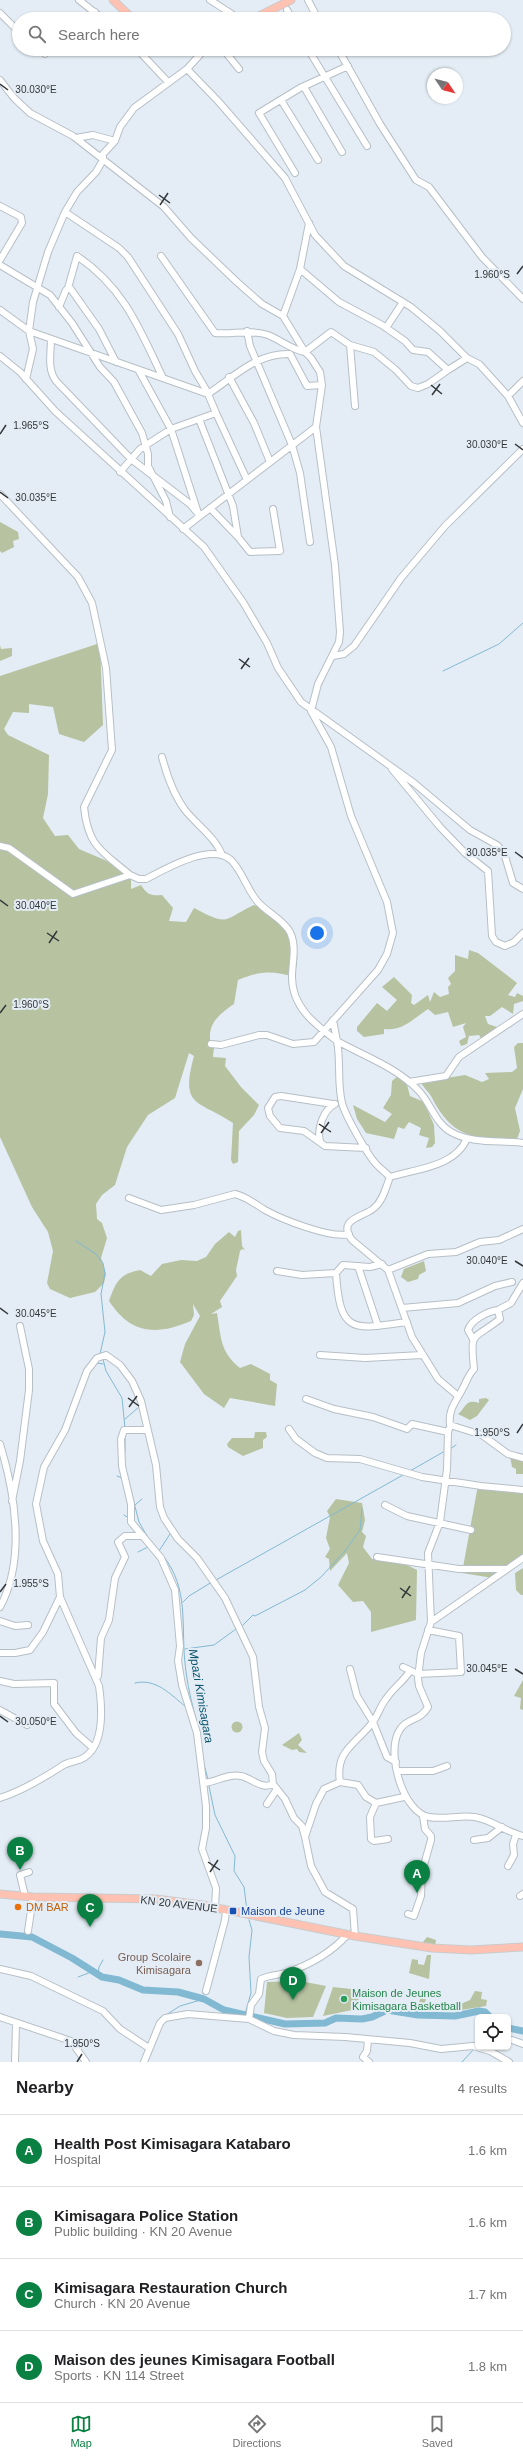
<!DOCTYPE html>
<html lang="en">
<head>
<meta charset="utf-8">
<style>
  :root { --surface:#fff; --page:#f6f6f6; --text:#202124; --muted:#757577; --line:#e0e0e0; --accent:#0b8043 }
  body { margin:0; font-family:Helvetica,sans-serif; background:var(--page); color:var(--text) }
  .controls { position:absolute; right:12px; bottom:12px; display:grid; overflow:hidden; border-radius:6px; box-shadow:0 1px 3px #0004 }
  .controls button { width:36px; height:36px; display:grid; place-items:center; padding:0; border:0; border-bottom:1px solid var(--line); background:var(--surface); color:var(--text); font:20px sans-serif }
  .compass { position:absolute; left:427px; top:68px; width:36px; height:36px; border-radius:50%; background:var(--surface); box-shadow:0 1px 3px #0004; rotate:125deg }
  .you { position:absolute; left:317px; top:933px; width:14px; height:14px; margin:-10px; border:3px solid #fff; border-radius:50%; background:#1a73e8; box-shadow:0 0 0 6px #1a73e833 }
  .badge { display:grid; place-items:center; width:26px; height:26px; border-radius:50%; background:var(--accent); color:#fff; font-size:13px; font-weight:700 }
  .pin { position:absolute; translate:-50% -33px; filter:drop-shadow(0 1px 2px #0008) }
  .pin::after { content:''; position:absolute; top:21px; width:14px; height:12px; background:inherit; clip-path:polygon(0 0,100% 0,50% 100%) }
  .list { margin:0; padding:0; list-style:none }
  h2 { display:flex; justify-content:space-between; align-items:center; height:52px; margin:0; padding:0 16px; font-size:17px }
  h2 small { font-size:13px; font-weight:400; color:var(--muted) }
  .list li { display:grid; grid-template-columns:26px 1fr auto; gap:12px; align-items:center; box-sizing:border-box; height:72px; padding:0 16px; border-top:1px solid var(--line) }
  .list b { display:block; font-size:15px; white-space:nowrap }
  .list p { margin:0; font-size:13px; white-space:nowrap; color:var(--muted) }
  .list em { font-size:13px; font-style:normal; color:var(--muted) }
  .icon { flex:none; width:22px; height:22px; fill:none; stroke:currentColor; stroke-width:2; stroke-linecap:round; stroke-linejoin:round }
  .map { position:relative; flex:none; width:523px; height:2062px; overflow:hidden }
  .search { position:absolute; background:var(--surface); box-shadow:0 1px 3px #0004; left:12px; right:12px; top:12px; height:44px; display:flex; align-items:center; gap:10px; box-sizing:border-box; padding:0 14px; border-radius:22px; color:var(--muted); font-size:15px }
  .sheet { height:340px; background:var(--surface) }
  nav { display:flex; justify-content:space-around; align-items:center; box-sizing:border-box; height:56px; border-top:1px solid var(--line); background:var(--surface); font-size:11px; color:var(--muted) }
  nav a { display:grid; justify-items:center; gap:2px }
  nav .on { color:var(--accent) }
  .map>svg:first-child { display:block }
  .green { fill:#b6c2a0 }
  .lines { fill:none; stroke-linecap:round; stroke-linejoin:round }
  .stream { stroke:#82b9d2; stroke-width:1 }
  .river { stroke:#82b9d2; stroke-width:7 }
  .minor-casing { stroke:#b6bfc6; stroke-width:8 }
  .major-casing { stroke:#cacbcc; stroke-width:9 }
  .minor { stroke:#fff; stroke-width:6 }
  .major { stroke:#ffc2b2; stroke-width:7 }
  .ticks { fill:none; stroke:#33373a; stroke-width:1.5 }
  .food-dot { fill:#e8710a; stroke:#e4edf5; stroke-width:1.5 }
  .transit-dot { fill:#1a4fb4; stroke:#e4edf5; stroke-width:1.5 }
  .education-dot { fill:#8d6e63; stroke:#e4edf5; stroke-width:1.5 }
  .leisure-dot { fill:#2e9e5b; stroke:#e4edf5; stroke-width:1.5 }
  .labels { text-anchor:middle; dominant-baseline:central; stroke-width:4; stroke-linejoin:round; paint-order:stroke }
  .street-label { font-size:11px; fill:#33373a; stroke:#e4edf5 }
  .food-label { font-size:11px; fill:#c56008; stroke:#e4edf5; text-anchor:start }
  .transit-label { font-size:11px; fill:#164399; stroke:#e4edf5; text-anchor:start }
  .education-label { font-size:11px; fill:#785e54; stroke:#e4edf5; text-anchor:end }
  .leisure-label { font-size:11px; fill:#27864d; stroke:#e4edf5; text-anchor:start }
  .water-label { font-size:12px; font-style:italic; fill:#0d566f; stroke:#e4edf5 }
  .ticks-label { font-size:10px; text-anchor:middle; fill:#33373a; stroke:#e4edf5; stroke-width:4; stroke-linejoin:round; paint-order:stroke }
</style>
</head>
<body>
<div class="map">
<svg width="523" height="2062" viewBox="0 0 523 2062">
  <rect width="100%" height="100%" fill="#e4edf5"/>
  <!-- green -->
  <path class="green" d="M 0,522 L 18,532 L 19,539 L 13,541 L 14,547 L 2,553 L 0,551 Z
    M 100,643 L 103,725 L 84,742 L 59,734 L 53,707 L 29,704 L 29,713 L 13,712 L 4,729 L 8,735 L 49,755 L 48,794 L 43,818 L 55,836 L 68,835 L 79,849 L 107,861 L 131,880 L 131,889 L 141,885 C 147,895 152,896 162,895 L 173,908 L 169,921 L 186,922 L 194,908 C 230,927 222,920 254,905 C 272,911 292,929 296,949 C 299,958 296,968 294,977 C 273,970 259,971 238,980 L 234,1004 C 219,1014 206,1025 211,1044 L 207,1047 L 214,1047 L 213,1057 L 226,1058 L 225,1066 L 241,1087 L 259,1105 L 254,1115 L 239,1131 L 238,1162 L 233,1164 L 231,1160 L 233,1123 C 197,1099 180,1108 194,1056 L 189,1053 L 175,1098 L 148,1115 L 127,1147 L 115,1185 L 102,1195 L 96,1204 L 97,1219 L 102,1223 L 107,1238 L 101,1258 L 106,1274 L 104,1283 L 95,1292 L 70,1298 L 50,1289 L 47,1283 L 53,1251 L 48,1232 L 32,1207 L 0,1137 L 0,676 Z
    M 0,645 L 1,649 L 12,648 L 12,656 L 0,661 Z
    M 469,950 L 478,953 L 517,983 L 508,995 L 515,997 L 517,993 L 523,996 L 523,1001 L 514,1004 L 513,1014 L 502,1007 L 490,1016 L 485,1016 L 488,1024 L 497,1027 L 482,1040 L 479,1035 L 469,1036 L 467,1044 L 461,1046 L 459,1041 L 466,1037 L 463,1027 L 466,1023 L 453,1027 L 448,1012 L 435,1015 L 428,1009 C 413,1019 403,1031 384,1029 L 384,1034 L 364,1037 L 357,1031 L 357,1027 L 377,1003 L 387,1011 L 397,1000 L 382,987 L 394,977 L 412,995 L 411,1003 L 414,1005 L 428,995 L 430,1002 L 434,992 L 440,997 L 449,994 L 448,987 L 451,984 L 448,978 L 455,971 L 455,955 L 468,959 Z
    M 518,1043 L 523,1043 L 523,1089 L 515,1108 L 520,1131 L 517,1139 C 472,1138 453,1139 431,1096 C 428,1091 422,1086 421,1082 L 465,1075 L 482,1082 L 489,1079 L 485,1073 L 512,1072 L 517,1068 L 514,1047 Z
    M 398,1076 L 406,1081 L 410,1096 L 424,1102 L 434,1125 L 435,1143 L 432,1147 L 426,1148 L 429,1138 L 419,1135 L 421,1128 L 409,1122 L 404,1129 L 398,1127 L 394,1139 L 366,1133 L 357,1119 L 353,1105 L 385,1122 L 392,1114 L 383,1108 L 391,1095 L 392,1081 Z
    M 241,1230 L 242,1246 L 245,1250 L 242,1249 L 240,1251 L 236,1270 L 237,1276 L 220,1301 L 222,1307 L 211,1314 L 217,1313 C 221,1337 220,1352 240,1368 L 251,1364 L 270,1374 L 270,1380 L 277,1384 L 275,1406 L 230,1398 L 224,1408 L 204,1394 L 180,1362 L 185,1344 L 200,1316 L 193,1304 L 194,1315 L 191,1321 C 155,1336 131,1334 109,1301 C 116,1282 119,1274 140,1270 L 151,1276 L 162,1264 L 181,1260 L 197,1261 L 206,1257 L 215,1244 L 229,1232 L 235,1237 L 238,1231 Z
    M 424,1261 L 426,1271 L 419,1275 L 418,1279 L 408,1282 L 401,1277 L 404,1269 Z
    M 486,1398 L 489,1400 L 477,1416 L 470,1420 L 458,1414 C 466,1408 465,1398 479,1403 L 479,1399 Z
    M 255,1432 L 266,1432 L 267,1437 L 263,1440 L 263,1448 L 243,1456 L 228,1447 L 227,1444 L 232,1438 L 254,1438 Z
    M 510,1456 L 523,1460 L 523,1474 L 516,1474 L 516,1469 L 512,1467 Z
    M 478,1485 L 496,1487 L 523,1487 L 523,1557 L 493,1578 L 462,1573 Z
    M 336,1499 L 362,1503 L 365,1520 L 362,1532 L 366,1536 L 363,1547 L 372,1559 L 407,1565 L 417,1570 L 416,1620 L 371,1632 L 371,1612 L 363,1601 L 353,1602 L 338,1585 L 349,1563 L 347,1553 L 330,1571 L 329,1559 L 325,1557 L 330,1549 L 326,1538 L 330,1517 L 327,1511 Z
    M 523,1568 L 523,1595 L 521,1595 L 516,1590 L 515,1573 Z
    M 523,1680 L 523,1710 L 520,1709 L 521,1698 L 514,1696 Z
    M231.5 1727a5.5 5.5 0 1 1 11 0a5.5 5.5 0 1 1-11 0Z
    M 299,1733 L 302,1740 L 298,1745 L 307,1753 L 299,1752 L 297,1749 L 292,1750 L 282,1745 Z
    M 427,1937 L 436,1940 L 435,1947 L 417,1942 L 423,1942 Z
    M 427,1955 L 431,1955 L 429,1979 L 409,1973 L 412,1959 L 418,1960 L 418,1964 L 424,1965 Z
    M 300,1981 L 326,1986 L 313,2017 L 287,2018 L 264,2013 L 267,1982 Z
    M 333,1987 L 360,1990 L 357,2009 L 323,2016 Z
    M 475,1991 L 482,1992 L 481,1999 L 487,2000 L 486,2006 L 455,2011 L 456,2006 L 470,2000 Z
    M 422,1994 L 427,1994 L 424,2007 L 418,2005 Z"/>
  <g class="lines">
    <!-- stream -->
    <path class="stream" d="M 443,671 L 499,644 L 523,623
      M 76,1241 L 96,1254 L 103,1263 L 105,1273 L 101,1294 L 105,1332 L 100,1354
      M 103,1359 L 106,1371 L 122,1398 L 125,1428
      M 97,1363 L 103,1364
      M 125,1419 L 139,1407
      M 450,1449 L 456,1445
      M 125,1452 L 125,1434
      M 410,1471 L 445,1451
      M 117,1476 L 122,1478
      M 131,1491 L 139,1522 L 147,1536
      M 135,1505 L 142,1499
      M 124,1515 L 129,1518
      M 159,1551 L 170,1534
      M 138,1552 L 148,1547
      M 164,1557 C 189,1589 181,1625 185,1663 C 187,1684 192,1705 198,1726
      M 216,1580 L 403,1475
      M 183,1602 L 189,1596 L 212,1582
      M 241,1627 L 253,1615 L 255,1616 L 305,1590 L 321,1577 L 345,1551 L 360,1530 L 362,1509
      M 185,1649 L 214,1645 L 236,1629
      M 135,1683 C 156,1678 170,1694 186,1707
      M 203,1761 L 208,1779
      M 209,1786 L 215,1815 L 235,1856 L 234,1871 L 244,1887 L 247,1911
      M 98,1975 L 99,1967 L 103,1960
      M 78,1977 L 91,1972
      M 245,2014 L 251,1993 L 249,1957 L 252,1930 L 249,1920
      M 166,2015 L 180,2006 L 204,1999
      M 508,2030 L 512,2029
      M 151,2037 L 158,2022
      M 462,2062 L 474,2049"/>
    <!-- river -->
    <path class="river" d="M 0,1934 L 32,1937 L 72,1958 L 102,1977 L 119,1980 L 143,1990 L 178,1992 L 204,1999 L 224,2010 L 285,2024 L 325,2023 L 336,2018 L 362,2019 L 372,2017 L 387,2010 L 418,2015 L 455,2016 L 479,2011 L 485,2012 L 490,2017
      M 508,2028 L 523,2031"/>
    <!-- minor casing -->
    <g class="minor-casing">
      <path id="minor" d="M 79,0 L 103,19
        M 210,0 L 235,16
        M 308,0 L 318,19
        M 287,10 L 292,19
        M 0,13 L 19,32
        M 87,19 L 95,12
        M 40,49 L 45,54 L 51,49
        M 137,49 L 168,82
        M 205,49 L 187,69 L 134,108 L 120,127 L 115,141 L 103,154 L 103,160 L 96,172 L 77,192 L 65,212 L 48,252 L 33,302 L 29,331 L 208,394
        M 223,49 L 239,69
        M 308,49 L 367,146
        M 338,49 L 380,124 L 416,180 L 429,187 L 482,257 L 523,299
        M 187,69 L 218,101 L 285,178 L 315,235 L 344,266 L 411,307 L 440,331 L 467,358 L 479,364 L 508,396 L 523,423
        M 0,80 L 14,98 L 30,113 L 73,136 L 164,207 L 191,238 L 238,283 L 262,304 L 283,316 L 305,352 L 311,358 L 320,372 L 322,385 L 316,427 L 335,565 L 340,632 L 339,642 L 318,684 L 311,711 L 331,747 L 351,816 L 387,902 L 393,933 L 387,954 L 378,970 L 314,1042 L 293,1044 L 267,1035 L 259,1035 L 221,1045 L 211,1044
        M 304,87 L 342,152
        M 281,100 L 318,160
        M 76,138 L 93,135 L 115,141
        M 295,173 L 259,113 L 300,88 L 348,66
        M 0,206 L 21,217 L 22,223 L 0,260
        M 65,212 L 119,248 L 128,257 L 178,334 L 195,371 L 208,393
        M 161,256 L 215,333 C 232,335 250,329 268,335 C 281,340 290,349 305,352 L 331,332 L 350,345 L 374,352 L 396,370 L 411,386 L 418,388 L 428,384 L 448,370
        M 0,265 L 50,295 L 72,323 L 100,367 L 114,382 L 142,433 L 148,454 L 148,466 L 166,501 L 170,517
        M 300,269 L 339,302 L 382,325 L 405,341 L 413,350 L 428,352 L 448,370 L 467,358
        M 68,288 L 77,256 C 123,287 139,327 162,376
        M 59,307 L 66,290 L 70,288 L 99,329 L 116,362
        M 0,310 L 29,331 L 33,349 L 26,379
        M 283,316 L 300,269 L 309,223
        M 386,328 L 403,302
        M 247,331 L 250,346 L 292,445 L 300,473 L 310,542
        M 51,339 C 51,353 47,369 56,381 L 131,459 L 190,504 L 200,516
        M 350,345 L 355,406
        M 0,356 L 20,372 L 55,411 L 204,547 L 243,602 L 267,643 L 278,668 L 301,702 L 414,783 L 470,830 L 497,845 L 504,853 L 513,883 L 523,889
        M 139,371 L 171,429 L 198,513
        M 229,377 L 254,423 L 270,462
        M 508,396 L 523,381
        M 216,413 L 247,480
        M 199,419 L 233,506 L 238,537
        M 120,472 L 140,449 L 171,429 L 216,413 L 208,394 C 234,377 256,353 290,354 L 307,386 L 322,385
        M 0,494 L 78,577 L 92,603 L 106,668 L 112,750 L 84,807 C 88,847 102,851 130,875
        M 210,508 L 238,537 L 250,552 L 280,551 L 273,509
        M 183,529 L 316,427
        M 333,656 L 344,654 L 354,646 L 401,578 L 445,526 L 523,449
        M 162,757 C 167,776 173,794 185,810 C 197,825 215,837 222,855
        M 392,769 L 440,827 L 465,853 L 488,871 L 492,936 L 496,942 L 505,946 L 514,942 L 523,933
        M 0,846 L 9,848 L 73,894 L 130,875 L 139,879 L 146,879 C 165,869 211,842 231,860 C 242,871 247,889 257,901 C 267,913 282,918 290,932 C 297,947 292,962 292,977 C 292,1008 316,1025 337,1041 C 341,1062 337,1083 342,1103 C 345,1115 368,1156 377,1165 C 381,1169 386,1173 390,1177
        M 333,1020 L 337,1041 C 364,1056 396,1067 418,1090 C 431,1103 434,1122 451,1132 C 472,1144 500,1140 523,1143
        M 409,1082 L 446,1076 L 459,1057 L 523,1014
        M 333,1104 L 281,1096 L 275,1097 L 268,1108 L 270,1116 L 280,1128 L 304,1131 L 325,1146 L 366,1148
        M 320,1141 C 317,1129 323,1110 335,1104
        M 129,1198 L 161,1210 L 194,1205 L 235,1194 C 247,1197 255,1204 265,1210 C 281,1219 331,1239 349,1234
        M 358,1266 L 378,1326
        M 388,1270 L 428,1254 L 456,1252 L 480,1242 L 499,1240 L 523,1229
        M 277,1271 L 302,1275 L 336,1273 L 343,1265 L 370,1267 L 382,1264
        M 336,1273 C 340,1334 352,1330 407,1322
        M 523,1283 L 511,1303 L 498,1310 L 500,1319 C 472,1341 470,1330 474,1369 C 468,1375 467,1381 463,1388 C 456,1402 448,1409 450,1425 L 482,1435 L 508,1454 L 523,1458
        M 402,1308 L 458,1303 L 495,1286 L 512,1282
        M 473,1339 L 468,1330 C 471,1320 488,1311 498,1310
        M 320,1355 L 365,1358 L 422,1355
        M 458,1396 L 438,1379 L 412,1337 L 388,1270 L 352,1240 C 336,1218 365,1217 374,1208 C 383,1201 386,1187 390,1177 C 415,1169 456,1167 467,1138
        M 306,1399 L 334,1409 L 373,1417 L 407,1429 L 412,1424 L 448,1432 L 449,1429
        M 289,1429 L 296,1439 L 315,1453 L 327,1458 L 360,1459 L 422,1477 L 481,1486 L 523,1490
        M 147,1430 L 124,1430 L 121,1439 L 122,1466 L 131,1504 L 131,1522 L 161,1558 L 175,1590 L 180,1646 L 178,1661 L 182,1685 L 197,1733 L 206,1806 L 206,1828 L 202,1849 L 216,1888 L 215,1908
        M 0,1444 C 15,1493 26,1560 0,1607
        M 12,1501 L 20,1461 L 29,1390 L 29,1369 L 20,1326
        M 385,1505 L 407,1516 L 471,1530
        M 377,1557 L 459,1569 L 506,1569
        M 523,1558 L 431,1622 L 421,1653 L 418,1678 L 419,1686 L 428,1707 C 420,1722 405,1717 398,1733 C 387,1756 403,1812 429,1817 C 444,1820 459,1815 475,1817 C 492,1820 506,1832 523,1836
        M 0,1621 L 15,1626 L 28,1625
        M 431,1622 L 428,1553 L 440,1522 L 447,1469 L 448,1432
        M 0,1653 L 15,1653 L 30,1650 L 43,1632 L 60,1597
        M 403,1667 L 418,1674 L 461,1672 L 459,1636 L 428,1630
        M 350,1669 L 357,1696 L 373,1722 L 387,1757 L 396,1762
        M 96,1677 L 98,1676 L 101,1638 L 109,1620 L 115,1578 L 125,1557 L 118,1542 L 125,1536 L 143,1536
        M 0,1681 L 14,1684 L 54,1683 L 54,1704 L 76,1733 L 93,1748
        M 0,1710 L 27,1725
        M 397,1771 L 433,1771 L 447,1766
        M 340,1782 C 335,1751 355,1745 372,1723 C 378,1716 380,1706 386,1699 C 393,1688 403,1682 410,1671
        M 204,1783 C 216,1782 229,1773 241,1776 C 252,1778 261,1790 273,1784
        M 0,1798 C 19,1792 45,1777 62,1766 C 69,1761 78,1762 85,1757 C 105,1743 102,1707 99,1686 L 60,1597 L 58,1574 L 43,1541 L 36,1504 L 44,1467 L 65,1430 L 87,1371 L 97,1358 L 106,1355 L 120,1365 L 132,1381 L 141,1401 L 156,1465 L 160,1507 L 164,1518 L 178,1539 L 197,1558 L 225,1598 L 253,1657 L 259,1707 L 265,1728 L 262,1752 L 264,1761 L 272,1774 L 273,1784 L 285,1799 L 294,1818 L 302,1826 L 305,1837
        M 376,1803 L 370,1817 L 371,1839 L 374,1841 L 388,1839
        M 267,1804 L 277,1789
        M 474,1840 L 488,1838 L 502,1827
        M 508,1866 L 514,1855 L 513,1844 L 516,1835
        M 25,1896 L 20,1875 L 29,1872
        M 520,1896 L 523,1894
        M 408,1914 L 414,1916 L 421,1896 L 422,1872 L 431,1840 L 431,1836 L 425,1829 L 423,1816
        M 28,1931 L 33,1897
        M 355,1936 L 353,1909 L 325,1892 L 311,1866 L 305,1837 L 316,1804 L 324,1789 L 340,1782 L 358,1785 L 366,1797 L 376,1803 L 404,1797
        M 0,1969 L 31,1976 L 103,2011 L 120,2029 L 149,2048
        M 206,1991 L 225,1920 L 226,1910
        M 0,2017 L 71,2041 L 86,2062
        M 249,2019 L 274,2031 L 294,2035 L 345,2037 L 410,2043 L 441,2049 L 473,2046 L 490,2051 L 509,2062
        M 249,2019 L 251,2005 L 259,1994 L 261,1979 C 269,1975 278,1975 286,1973 C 309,1965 331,1953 347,1935
        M 368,2040 L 367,2051 L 363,2057 L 369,2062
        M 512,2040 L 523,2044
        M 15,2062 L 16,2023
        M 144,2062 L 160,2023 L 165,2018 L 188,2014 L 249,2019"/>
    </g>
    <!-- major casing -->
    <g class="major-casing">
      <path id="major" d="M 113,0 L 133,19
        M 253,19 L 291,0
        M 193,49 L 199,51 L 204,49
        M 0,1894 L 33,1897 L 156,1899 L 202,1905 L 355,1936 L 432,1948 L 471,1950 L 523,1947"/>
    </g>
    <!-- minor -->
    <use href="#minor" class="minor"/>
    <!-- major -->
    <use href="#major" class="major"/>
  </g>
  <!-- ticks -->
  <path class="ticks" d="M 0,84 L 8,90M 159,195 L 170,203M 160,205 L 168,193M 517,274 L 523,266M 431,385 L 442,394M 432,395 L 440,384M 0,434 L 6,425M 515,444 L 523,450M 0,492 L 8,498M 239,659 L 250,667M 241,669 L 249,658M 515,852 L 523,858M 0,900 L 8,906M 47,933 L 59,941M 49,943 L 57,931M 0,1013 L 6,1005M 319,1124 L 331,1132M 321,1133 L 329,1122M 515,1261 L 523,1266M 0,1308 L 8,1314M 128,1398 L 139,1406M 129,1407 L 137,1396M 517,1433 L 523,1424M 400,1588 L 411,1596M 0,1592 L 6,1584M 402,1598 L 410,1586M 515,1669 L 523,1674M 0,1716 L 8,1722M 208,1862 L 220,1870M 210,1872 L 218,1860M 77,2062 L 82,2054"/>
  <!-- markers -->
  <circle class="food-dot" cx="18" cy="1907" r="4"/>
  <rect class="transit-dot" x="229" y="1907" width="8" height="8" rx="2"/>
  <circle class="education-dot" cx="199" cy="1963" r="4"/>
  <circle class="leisure-dot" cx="344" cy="1999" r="4"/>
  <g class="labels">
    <!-- street labels -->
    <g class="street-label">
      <text transform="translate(179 1904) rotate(7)">KN 20 AVENUE</text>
    </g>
    <!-- food labels -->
    <g class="food-label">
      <text x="26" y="1907">DM BAR</text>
    </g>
    <!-- transit labels -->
    <g class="transit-label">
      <text x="241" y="1911">Maison de Jeune</text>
    </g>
    <!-- education labels -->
    <g class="education-label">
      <text x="191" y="1957">Group Scolaire<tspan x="191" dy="13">Kimisagara</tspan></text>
    </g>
    <!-- leisure labels -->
    <g class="leisure-label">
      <text x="352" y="1993">Maison de Jeunes<tspan x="352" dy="13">Kimisagara Basketball</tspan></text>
    </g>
    <!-- water labels -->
    <g class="water-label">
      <text transform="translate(201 1696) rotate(80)">Mpazi Kimisagara</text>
    </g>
  </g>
  <g class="ticks-label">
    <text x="36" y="93">30.030°E</text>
    <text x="492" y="278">1.960°S</text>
    <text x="31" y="429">1.965°S</text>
    <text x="487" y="448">30.030°E</text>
    <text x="36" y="501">30.035°E</text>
    <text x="487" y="856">30.035°E</text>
    <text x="36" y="909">30.040°E</text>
    <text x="31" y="1008">1.960°S</text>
    <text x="487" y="1264">30.040°E</text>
    <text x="36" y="1317">30.045°E</text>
    <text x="492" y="1436">1.950°S</text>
    <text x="31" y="1587">1.955°S</text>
    <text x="487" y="1672">30.045°E</text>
    <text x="36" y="1725">30.050°E</text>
    <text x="82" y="2047">1.950°S</text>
  </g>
</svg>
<div class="controls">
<button><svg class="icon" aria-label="locate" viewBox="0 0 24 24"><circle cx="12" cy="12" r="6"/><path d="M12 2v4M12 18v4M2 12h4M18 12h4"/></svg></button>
</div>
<svg class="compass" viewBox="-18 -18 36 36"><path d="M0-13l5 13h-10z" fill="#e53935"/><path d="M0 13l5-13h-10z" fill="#757577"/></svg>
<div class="you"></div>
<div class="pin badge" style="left:417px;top:1893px">A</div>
<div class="pin badge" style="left:20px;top:1870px">B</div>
<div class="pin badge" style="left:90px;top:1927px">C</div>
<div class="pin badge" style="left:293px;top:2000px">D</div>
<div class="search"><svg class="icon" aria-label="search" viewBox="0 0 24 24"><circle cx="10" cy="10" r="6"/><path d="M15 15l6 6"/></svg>Search here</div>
</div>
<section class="sheet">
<h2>Nearby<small>4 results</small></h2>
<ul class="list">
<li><span class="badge">A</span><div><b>Health Post Kimisagara Katabaro</b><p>Hospital</p></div><em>1.6 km</em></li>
<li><span class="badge">B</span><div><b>Kimisagara Police Station</b><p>Public building · KN 20 Avenue</p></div><em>1.6 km</em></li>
<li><span class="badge">C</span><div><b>Kimisagara Restauration Church</b><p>Church · KN 20 Avenue</p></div><em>1.7 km</em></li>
<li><span class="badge">D</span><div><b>Maison des jeunes Kimisagara Football</b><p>Sports · KN 114 Street</p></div><em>1.8 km</em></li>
</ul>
</section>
<nav>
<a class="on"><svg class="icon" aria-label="map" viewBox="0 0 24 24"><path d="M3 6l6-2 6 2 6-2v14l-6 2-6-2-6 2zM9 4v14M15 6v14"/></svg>Map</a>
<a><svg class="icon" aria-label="directions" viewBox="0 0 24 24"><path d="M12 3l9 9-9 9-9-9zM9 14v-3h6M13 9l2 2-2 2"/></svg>Directions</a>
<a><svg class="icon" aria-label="saved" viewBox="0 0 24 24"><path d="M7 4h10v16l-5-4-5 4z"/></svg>Saved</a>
</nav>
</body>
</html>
